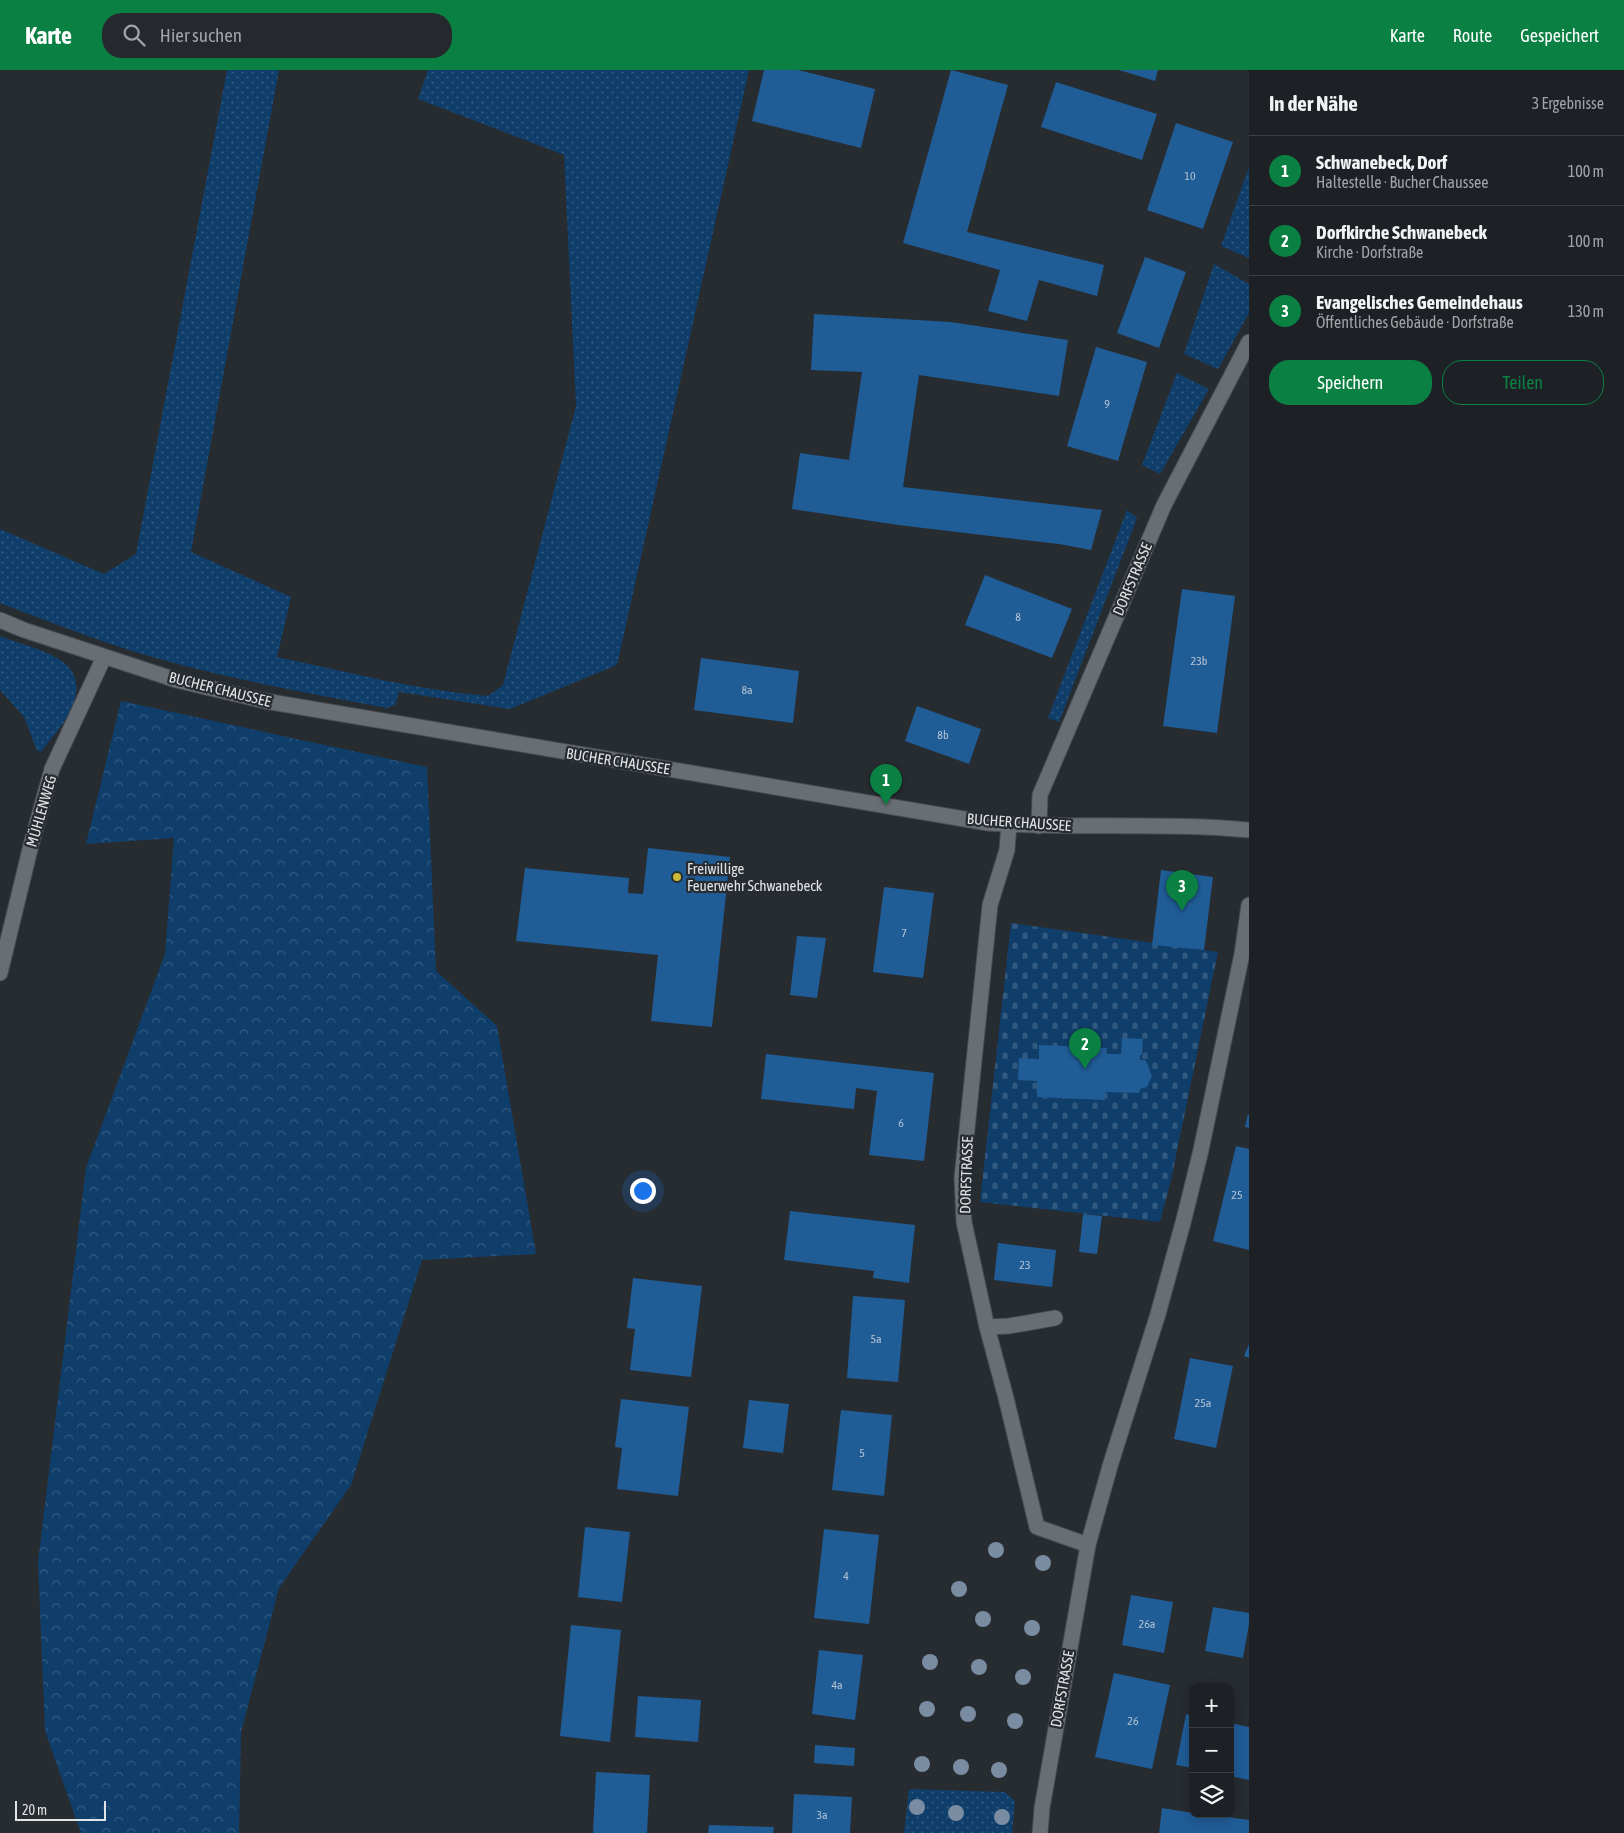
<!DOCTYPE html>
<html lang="de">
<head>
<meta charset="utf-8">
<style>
  :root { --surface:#1d2125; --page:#25292d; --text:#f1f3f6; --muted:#a0a3a7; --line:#3b3e42; --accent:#0b8043 }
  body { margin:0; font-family:"Asap Condensed",sans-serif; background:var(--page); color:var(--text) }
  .controls { position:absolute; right:15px; bottom:15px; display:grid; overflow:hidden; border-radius:10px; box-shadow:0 2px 12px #0003 }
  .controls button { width:45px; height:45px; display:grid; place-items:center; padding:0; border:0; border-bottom:1px solid var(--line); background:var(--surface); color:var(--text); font:25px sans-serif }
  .scale { position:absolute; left:15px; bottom:12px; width:91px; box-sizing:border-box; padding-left:5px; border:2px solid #e0e4e7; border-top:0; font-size:14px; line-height:18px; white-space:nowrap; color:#e0e4e7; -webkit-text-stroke:4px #272c31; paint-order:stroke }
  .you { position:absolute; left:642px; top:1120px; width:18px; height:18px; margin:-12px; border:4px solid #fff; border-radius:50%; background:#1a73e8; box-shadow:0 0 0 8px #1a73e833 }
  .badge { display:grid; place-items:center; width:32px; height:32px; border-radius:50%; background:var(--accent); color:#fff; font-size:16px; font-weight:700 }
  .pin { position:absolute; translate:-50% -41px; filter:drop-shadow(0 1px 2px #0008) }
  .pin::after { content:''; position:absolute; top:26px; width:18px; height:15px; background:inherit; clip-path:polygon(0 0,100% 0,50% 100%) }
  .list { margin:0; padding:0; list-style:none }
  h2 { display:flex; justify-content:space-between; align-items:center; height:65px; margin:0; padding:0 20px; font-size:21px }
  h2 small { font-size:16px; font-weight:400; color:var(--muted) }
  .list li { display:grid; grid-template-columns:32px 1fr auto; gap:15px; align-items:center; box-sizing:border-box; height:70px; padding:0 20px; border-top:1px solid var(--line) }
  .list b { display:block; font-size:19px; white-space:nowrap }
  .list p { margin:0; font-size:16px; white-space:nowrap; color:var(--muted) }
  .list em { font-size:16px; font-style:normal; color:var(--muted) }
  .actions { display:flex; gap:10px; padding:15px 20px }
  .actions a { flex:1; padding:11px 0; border:1px solid var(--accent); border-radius:20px; text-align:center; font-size:18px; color:var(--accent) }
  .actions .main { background:var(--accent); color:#fff }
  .icon { flex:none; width:28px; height:28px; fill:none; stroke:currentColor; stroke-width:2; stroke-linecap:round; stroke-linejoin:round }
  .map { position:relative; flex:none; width:1249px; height:1763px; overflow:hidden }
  header { display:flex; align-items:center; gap:30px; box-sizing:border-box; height:70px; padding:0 25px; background:var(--accent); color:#fff }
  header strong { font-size:24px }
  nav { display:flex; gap:28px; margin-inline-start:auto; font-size:18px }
  .search { width:350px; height:45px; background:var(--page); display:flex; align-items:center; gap:12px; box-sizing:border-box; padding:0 18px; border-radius:20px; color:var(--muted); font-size:19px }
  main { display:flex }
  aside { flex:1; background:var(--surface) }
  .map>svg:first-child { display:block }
  .green { fill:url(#green-dots) }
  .forest { fill:url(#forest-crowns) }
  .cemetery { fill:url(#cemetery-stones) }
  .building { fill:#205c96 }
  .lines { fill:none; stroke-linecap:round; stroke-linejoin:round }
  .service-casing { stroke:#464a4f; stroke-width:17 }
  .minor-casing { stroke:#464a4f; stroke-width:17 }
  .secondary-casing { stroke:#464a4f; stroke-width:17 }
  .service { stroke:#686e74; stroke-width:15 }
  .minor { stroke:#686e74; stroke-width:15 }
  .secondary { stroke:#686e74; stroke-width:15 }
  .tree { fill:#7a8ca1 }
  .poi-dot { fill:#cbba39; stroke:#272c31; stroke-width:2 }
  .labels { text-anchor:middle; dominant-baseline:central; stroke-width:4.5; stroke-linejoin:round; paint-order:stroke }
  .number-label { font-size:12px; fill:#b0c2d3 }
  .street-label { font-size:15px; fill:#e0e4e7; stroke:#272c31 }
  .poi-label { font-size:15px; fill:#e0e4e7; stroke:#272c31; text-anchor:start }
</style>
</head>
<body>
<header>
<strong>Karte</strong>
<div class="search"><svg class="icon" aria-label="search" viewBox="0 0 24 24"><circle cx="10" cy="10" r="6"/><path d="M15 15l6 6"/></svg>Hier suchen</div>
<nav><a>Karte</a><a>Route</a><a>Gespeichert</a></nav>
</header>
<main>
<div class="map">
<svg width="1249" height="1763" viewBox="0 0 1249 1763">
  <defs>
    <pattern id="green-dots" width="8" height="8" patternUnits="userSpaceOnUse" patternTransform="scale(1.25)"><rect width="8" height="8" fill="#103e6b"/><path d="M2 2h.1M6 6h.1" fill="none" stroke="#325a80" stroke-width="1.8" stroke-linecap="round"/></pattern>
    <pattern id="forest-crowns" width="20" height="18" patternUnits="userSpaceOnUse" patternTransform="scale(1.25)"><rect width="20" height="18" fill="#103e6b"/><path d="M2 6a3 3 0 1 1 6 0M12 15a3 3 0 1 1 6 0" fill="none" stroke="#325a80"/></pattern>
    <pattern id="cemetery-stones" width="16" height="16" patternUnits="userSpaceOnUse" patternTransform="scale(1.25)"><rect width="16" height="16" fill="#103e6b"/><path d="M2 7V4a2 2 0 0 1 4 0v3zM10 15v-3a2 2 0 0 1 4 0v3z" fill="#325a80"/></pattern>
  </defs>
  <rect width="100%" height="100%" fill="#272c31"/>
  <!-- green -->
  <path class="green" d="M 227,0 L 279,0 L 191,482 L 291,527 L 277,587 C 347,602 417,620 488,626 L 503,615 L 576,336 L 564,85 L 418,29 L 428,0 L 749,0 L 617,595 L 510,639 L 399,622 L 395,635 L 387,638 C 296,621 205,605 117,576 C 78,563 39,548 0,533 L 0,459 L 104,504 L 136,484 Z
    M 1249,97 L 1249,188 L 1221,176 Z
    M 1214,194 L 1249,214 L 1249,243 L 1218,299 L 1184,284 Z
    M 1177,303 L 1209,319 L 1160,404 L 1142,395 Z
    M 1127,440 L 1137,448 L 1059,652 L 1048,648 Z
    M 0,566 C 41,582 100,589 67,647 C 61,658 50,669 42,681 L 37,681 L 24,647 L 0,620 Z
    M 909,1719 L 1005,1722 L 1015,1731 L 1012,1763 L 904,1763 Z"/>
  <!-- forest -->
  <path class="forest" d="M 121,631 L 427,697 L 436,901 L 497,956 L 536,1184 L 422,1190 L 351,1415 L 279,1518 L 241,1662 L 239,1763 L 81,1763 L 45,1661 L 38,1492 L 86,1098 L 165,884 L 174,768 L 86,774 Z"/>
  <!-- cemetery -->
  <path class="cemetery" d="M 1011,853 L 1218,882 L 1171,1110 L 1160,1152 L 980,1132 Z"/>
  <!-- building -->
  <path class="building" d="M 764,0 L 798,0 L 875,19 L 861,78 L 752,51 Z
    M 951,0 L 1008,15 L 967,162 L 1104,195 L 1097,226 L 1039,210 L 1027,251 L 988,241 L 1000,200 L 903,173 Z
    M 1119,0 L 1158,0 L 1155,11 Z
    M 1056,12 L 1157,44 L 1142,90 L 1041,57 Z
    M 1176,53 L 1233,72 L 1203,159 L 1147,140 Z
    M 1145,187 L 1186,202 L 1159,278 L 1117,263 Z
    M 814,244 L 951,252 L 1068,270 L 1059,326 L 919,305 L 903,417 L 1102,440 L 1091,480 L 1059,474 L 898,455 L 792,439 L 800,383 L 849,390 L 862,302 L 811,300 Z
    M 1096,277 L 1147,292 L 1118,391 L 1067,376 Z
    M 985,505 L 1072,539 L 1052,588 L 965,555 Z
    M 1182,519 L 1235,526 L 1217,663 L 1163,656 Z
    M 701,588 L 799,601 L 793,653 L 694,640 Z
    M 917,636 L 981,659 L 969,694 L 905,671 Z
    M 648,778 L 730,787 L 712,957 L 651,951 L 658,885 L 516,871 L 525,798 L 629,808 L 628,823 L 643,824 Z
    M 1161,800 L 1213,807 L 1204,880 L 1152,875 Z
    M 884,817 L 934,823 L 923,908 L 873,902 Z
    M 797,866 L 826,868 L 817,928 L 790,925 Z
    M 1122,968 L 1143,969 L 1142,985 L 1140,985 L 1140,990 L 1145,990 L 1147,993 L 1152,1006 L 1147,1017 L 1140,1019 L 1139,1023 L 1105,1022 L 1105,1030 L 1037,1027 L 1037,1011 L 1018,1010 L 1019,988 L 1039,989 L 1039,975 L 1107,978 L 1106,984 L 1121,984 Z
    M 766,984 L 934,1003 L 924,1091 L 869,1085 L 877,1021 L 856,1018 L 854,1039 L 761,1029 Z
    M 1248,1044 L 1249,1045 L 1249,1058 L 1245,1057 Z
    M 1236,1076 L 1249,1079 L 1249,1180 L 1213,1171 Z
    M 790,1141 L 915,1155 L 909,1213 L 873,1208 L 874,1201 L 784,1190 Z
    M 1083,1144 L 1102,1146 L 1097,1184 L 1079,1182 Z
    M 998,1173 L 1056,1180 L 1052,1217 L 994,1210 Z
    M 633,1208 L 702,1216 L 691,1307 L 630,1300 L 635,1259 L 627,1258 Z
    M 853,1226 L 905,1230 L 898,1312 L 847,1308 Z
    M 1249,1274 L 1249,1288 L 1244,1286 Z
    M 1190,1288 L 1233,1296 L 1216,1378 L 1174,1369 Z
    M 621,1329 L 689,1337 L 678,1426 L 617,1419 L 622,1378 L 615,1377 Z
    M 749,1330 L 789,1334 L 783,1383 L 743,1378 Z
    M 841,1340 L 892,1345 L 884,1426 L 832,1420 Z
    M 585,1457 L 630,1462 L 622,1532 L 578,1527 Z
    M 824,1459 L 879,1465 L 869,1554 L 814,1548 Z
    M 1131,1525 L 1173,1532 L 1164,1583 L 1122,1575 Z
    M 1213,1537 L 1249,1543 L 1249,1554 L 1243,1588 L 1205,1581 Z
    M 571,1555 L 621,1560 L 610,1672 L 560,1666 Z
    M 819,1580 L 863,1585 L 855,1650 L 812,1644 Z
    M 1114,1603 L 1170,1615 L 1152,1699 L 1095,1687 Z
    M 638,1626 L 701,1630 L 698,1672 L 635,1667 Z
    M 1186,1644 L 1193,1646 L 1193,1698 L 1176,1695 Z
    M 1230,1653 L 1249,1657 L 1249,1710 L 1230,1706 Z
    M 815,1675 L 855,1678 L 854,1696 L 814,1693 Z
    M 596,1702 L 650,1705 L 647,1763 L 593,1763 Z
    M 794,1724 L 852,1727 L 850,1763 L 792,1763 Z
    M 1162,1738 L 1193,1743 L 1193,1744 L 1205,1744 L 1249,1750 L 1249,1763 L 1159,1763 Z
    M 709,1755 L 774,1757 L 773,1763 L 708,1763 Z"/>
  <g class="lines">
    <!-- service casing -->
    <g class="service-casing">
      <path id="service" d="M 0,903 L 31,775 L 52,699 L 104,587
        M 987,1257 L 1009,1256 L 1055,1248"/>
    </g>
    <!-- minor casing -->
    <g class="minor-casing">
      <path id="minor" d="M 1009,754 L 1007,780 L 990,835 L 962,1108 L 964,1152 L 987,1257 L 1006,1328 L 1037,1457 L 1088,1475
        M 1039,756 L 1040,725 L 1164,435 L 1249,272"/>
    </g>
    <!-- secondary casing -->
    <g class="secondary-casing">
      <path id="secondary" d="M 0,550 L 24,560 L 176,610 L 265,631 L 988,753 C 1075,759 1162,752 1249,760
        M 1040,1763 L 1042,1738 L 1088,1475 L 1110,1396 L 1158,1244 L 1184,1149 L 1201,1080 L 1242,884 L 1249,835"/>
    </g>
    <!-- service -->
    <use href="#service" class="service"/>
    <!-- minor -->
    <use href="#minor" class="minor"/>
    <!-- secondary -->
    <use href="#secondary" class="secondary"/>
  </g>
  <!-- trees -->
  <g class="tree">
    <circle cx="996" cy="1480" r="8"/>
    <circle cx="1043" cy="1493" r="8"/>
    <circle cx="959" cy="1519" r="8"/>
    <circle cx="983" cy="1549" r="8"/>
    <circle cx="1032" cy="1558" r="8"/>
    <circle cx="930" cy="1592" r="8"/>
    <circle cx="979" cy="1597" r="8"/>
    <circle cx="1023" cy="1607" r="8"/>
    <circle cx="927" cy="1639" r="8"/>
    <circle cx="968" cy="1644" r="8"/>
    <circle cx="1015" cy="1651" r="8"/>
    <circle cx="922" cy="1694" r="8"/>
    <circle cx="961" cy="1697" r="8"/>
    <circle cx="999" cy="1700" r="8"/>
    <circle cx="917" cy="1737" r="8"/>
    <circle cx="956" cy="1743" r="8"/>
    <circle cx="1002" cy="1747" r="8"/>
  </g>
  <!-- markers -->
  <circle class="poi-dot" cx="677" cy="807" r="5"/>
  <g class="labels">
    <!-- number labels -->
    <g class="number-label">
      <text x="1190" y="106">10</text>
      <text x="1107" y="334">9</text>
      <text x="1018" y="547">8</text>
      <text x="1199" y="591">23b</text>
      <text x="747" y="620">8a</text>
      <text x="943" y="665">8b</text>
      <text x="904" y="863">7</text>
      <text x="901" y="1053">6</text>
      <text x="1237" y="1125">25</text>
      <text x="1025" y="1195">23</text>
      <text x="876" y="1269">5a</text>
      <text x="1203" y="1333">25a</text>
      <text x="862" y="1383">5</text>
      <text x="846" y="1506">4</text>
      <text x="1147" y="1554">26a</text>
      <text x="837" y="1615">4a</text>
      <text x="1133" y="1651">26</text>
      <text x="822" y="1745">3a</text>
    </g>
    <!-- street labels -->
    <g class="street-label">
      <text transform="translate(1132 509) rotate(-67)">DORFSTRASSE</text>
      <text transform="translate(220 619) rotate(14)">BUCHER CHAUSSEE</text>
      <text transform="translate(618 691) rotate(9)">BUCHER CHAUSSEE</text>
      <text transform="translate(41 741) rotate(-74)">MÜHLENWEG</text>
      <text transform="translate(1019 752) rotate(4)">BUCHER CHAUSSEE</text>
      <text transform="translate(966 1105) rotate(-88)">DORFSTRASSE</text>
      <text transform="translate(1062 1619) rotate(-80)">DORFSTRASSE</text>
    </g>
    <!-- poi labels -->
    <g class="poi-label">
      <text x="687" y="798">Freiwillige<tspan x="687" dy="17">Feuerwehr Schwanebeck</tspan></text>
    </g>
  </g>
</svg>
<div class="controls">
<button>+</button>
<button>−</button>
<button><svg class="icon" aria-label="layers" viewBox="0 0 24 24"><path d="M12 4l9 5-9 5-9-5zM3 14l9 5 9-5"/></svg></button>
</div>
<div class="scale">20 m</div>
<div class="you"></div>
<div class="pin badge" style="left:886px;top:735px">1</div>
<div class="pin badge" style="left:1085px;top:999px">2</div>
<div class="pin badge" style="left:1182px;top:841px">3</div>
</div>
<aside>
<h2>In der Nähe<small>3 Ergebnisse</small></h2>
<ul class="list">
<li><span class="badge">1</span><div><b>Schwanebeck, Dorf</b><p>Haltestelle · Bucher Chaussee</p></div><em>100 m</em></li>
<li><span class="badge">2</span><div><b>Dorfkirche Schwanebeck</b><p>Kirche · Dorfstraße</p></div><em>100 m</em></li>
<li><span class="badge">3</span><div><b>Evangelisches Gemeindehaus</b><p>Öffentliches Gebäude · Dorfstraße</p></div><em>130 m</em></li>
</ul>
<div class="actions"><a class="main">Speichern</a><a>Teilen</a></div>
</aside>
</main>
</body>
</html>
